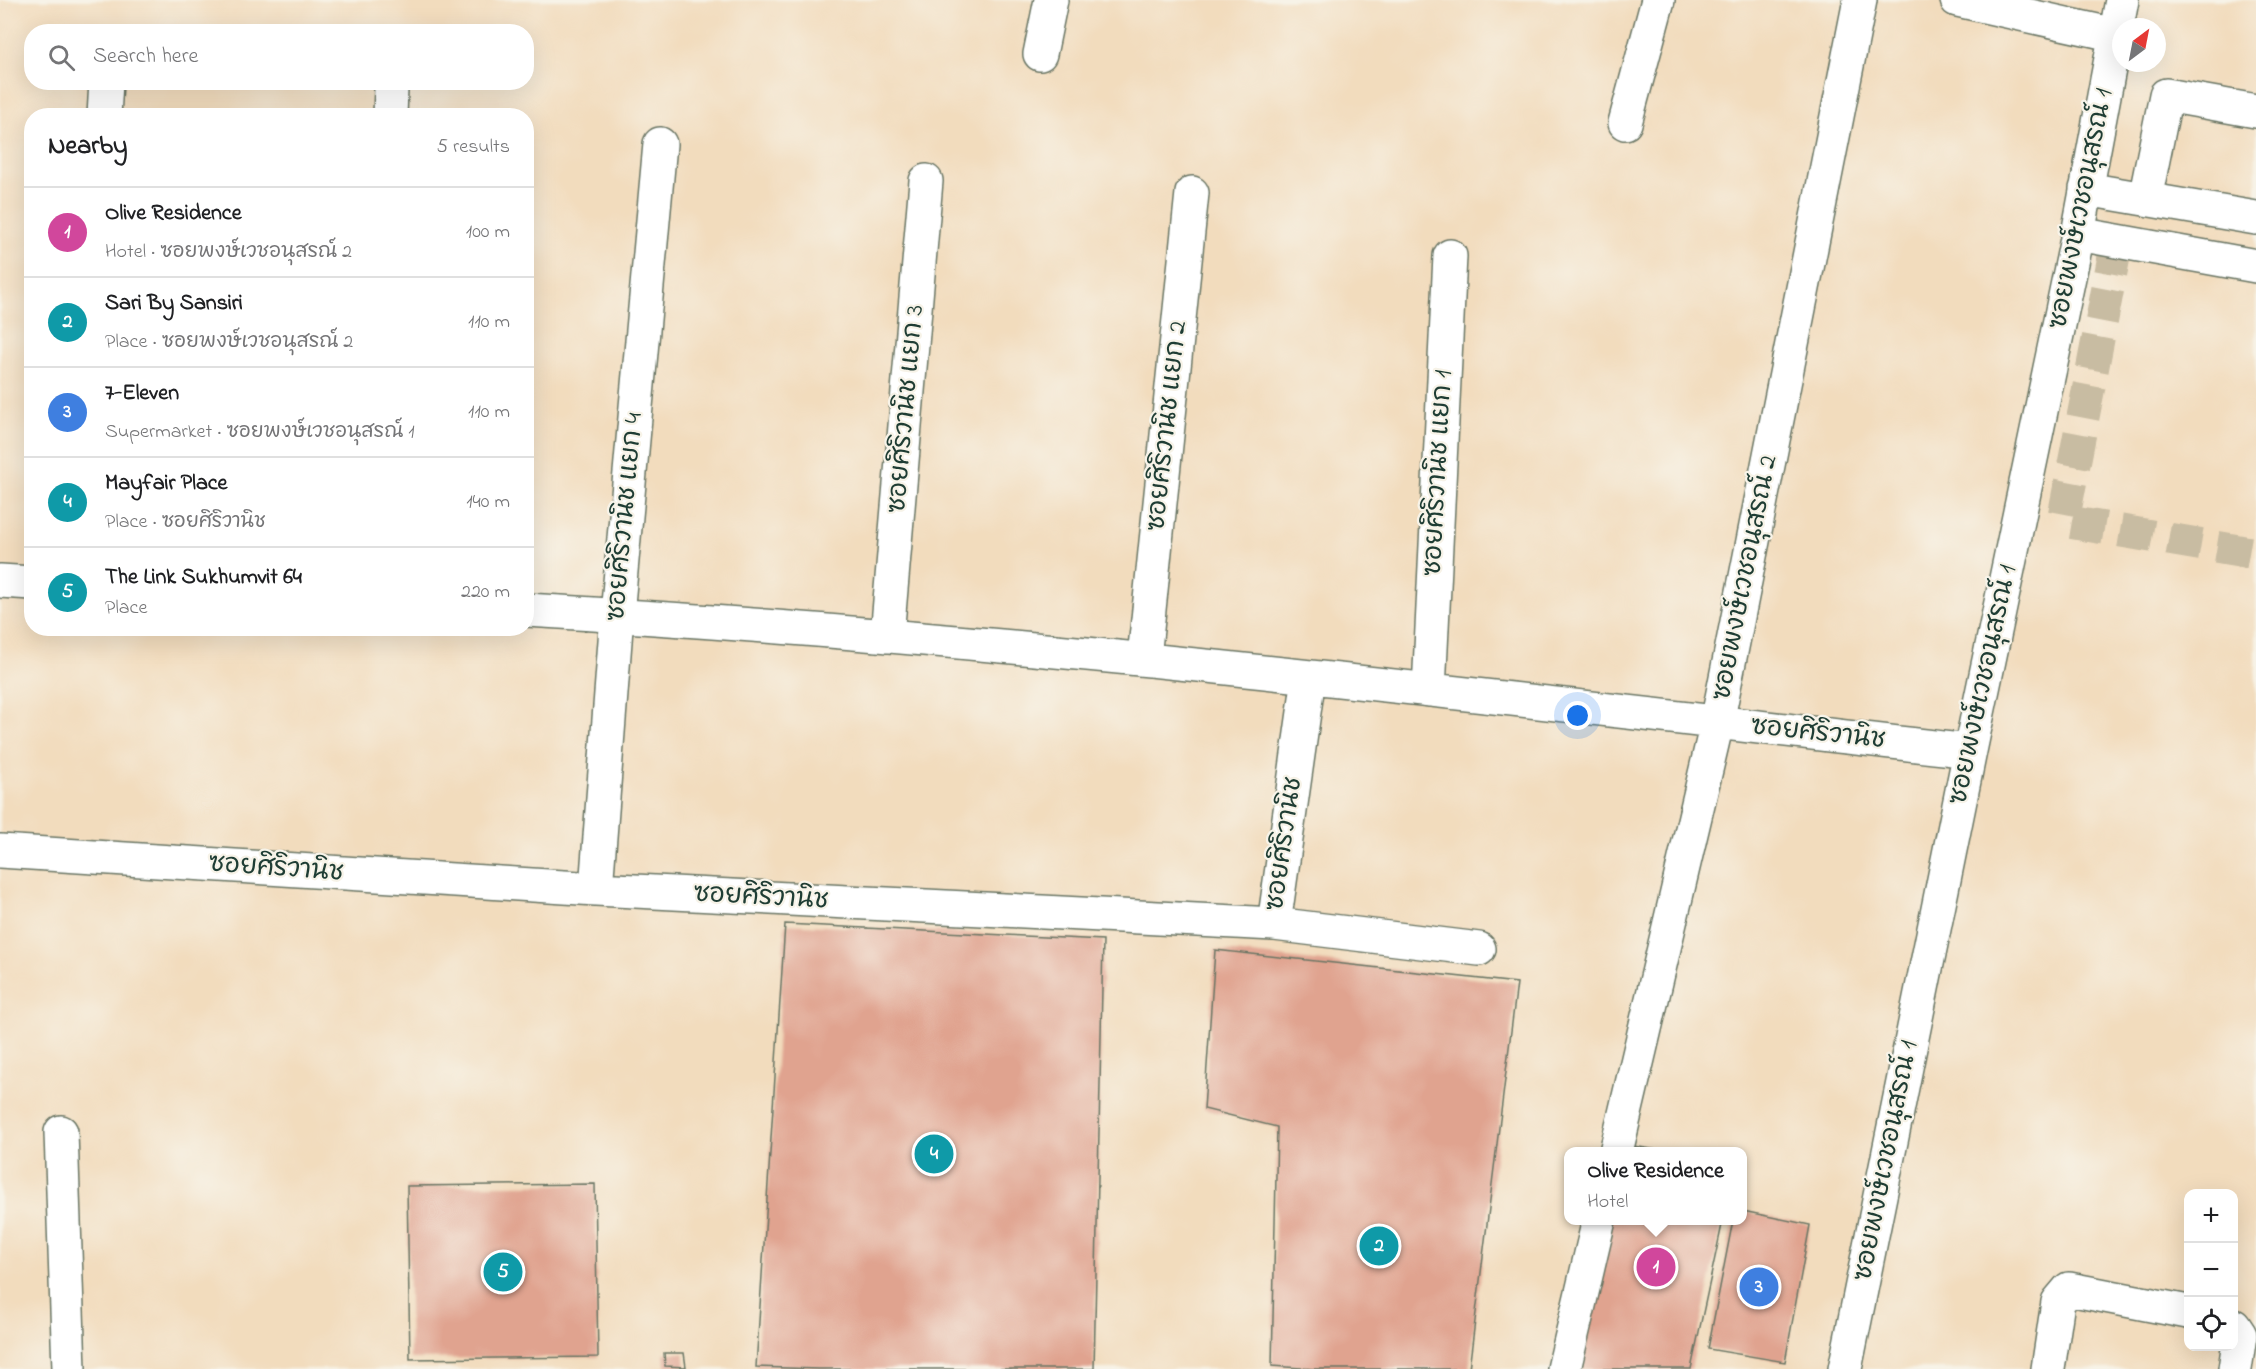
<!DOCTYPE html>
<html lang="en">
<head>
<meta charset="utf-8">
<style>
  :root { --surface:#fff; --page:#f2f2f2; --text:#202124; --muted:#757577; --line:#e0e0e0; --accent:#ea580c }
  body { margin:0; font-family:"Indie Flower","Playpen Sans Thai",sans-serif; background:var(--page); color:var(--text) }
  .controls { position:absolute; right:18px; bottom:18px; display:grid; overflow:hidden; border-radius:12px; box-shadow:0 6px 24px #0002 }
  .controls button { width:54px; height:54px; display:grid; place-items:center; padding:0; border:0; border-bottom:2px solid var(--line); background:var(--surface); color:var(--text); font:30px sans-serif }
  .compass { position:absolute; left:2112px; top:18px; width:54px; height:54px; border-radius:50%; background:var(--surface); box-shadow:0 6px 24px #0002; rotate:32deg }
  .you { position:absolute; left:1578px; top:716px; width:21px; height:21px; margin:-15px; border:4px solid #fff; border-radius:50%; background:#1a73e8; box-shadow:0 0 0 9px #1a73e833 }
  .badge { display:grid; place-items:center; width:39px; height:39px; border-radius:50%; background:var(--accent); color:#fff; font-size:20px; font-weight:700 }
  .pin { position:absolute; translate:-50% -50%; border:3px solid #fff; box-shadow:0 2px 6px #0006 }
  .popup { position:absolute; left:1564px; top:1147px; width:183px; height:78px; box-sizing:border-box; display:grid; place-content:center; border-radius:12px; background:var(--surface); filter:drop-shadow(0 2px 4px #0005); font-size:20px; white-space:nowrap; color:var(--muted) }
  .popup b { font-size:22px; color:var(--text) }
  .popup::after { content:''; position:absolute; left:50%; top:100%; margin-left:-12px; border:12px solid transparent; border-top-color:var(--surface) }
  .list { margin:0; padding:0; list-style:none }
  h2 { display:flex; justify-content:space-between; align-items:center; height:78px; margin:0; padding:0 24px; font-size:26px }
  h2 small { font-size:20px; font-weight:400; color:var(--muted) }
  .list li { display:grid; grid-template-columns:39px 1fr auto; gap:18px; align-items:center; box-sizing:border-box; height:90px; padding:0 24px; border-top:2px solid var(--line) }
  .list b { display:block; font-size:22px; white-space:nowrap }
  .list p { margin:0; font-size:20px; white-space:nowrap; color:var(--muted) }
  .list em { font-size:20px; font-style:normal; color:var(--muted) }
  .icon { flex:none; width:33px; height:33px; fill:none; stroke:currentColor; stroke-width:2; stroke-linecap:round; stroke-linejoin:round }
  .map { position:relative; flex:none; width:2256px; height:1369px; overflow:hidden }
  .search { position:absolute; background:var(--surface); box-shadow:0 6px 24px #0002; left:24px; top:24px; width:510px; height:66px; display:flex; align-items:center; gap:15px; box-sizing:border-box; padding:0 21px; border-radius:24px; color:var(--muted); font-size:22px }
  .panel { position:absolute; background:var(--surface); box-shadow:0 6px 24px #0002; left:24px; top:108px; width:510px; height:528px; border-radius:24px }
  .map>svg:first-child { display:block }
  .building { fill:#e0a38f }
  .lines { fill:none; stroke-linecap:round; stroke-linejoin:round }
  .minor-tunnel { stroke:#c8bca2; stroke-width:33; stroke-dasharray:33 16; stroke-linecap:butt }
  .minor-casing { stroke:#697564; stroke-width:36 }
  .minor { stroke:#fff; stroke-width:33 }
  .labels { text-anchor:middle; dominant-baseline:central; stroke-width:4.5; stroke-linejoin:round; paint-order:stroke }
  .street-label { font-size:26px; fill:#1f3d34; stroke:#f7f3e8 }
</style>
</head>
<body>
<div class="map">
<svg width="2256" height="1369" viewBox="0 0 2256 1369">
  <rect width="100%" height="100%" fill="#f7f3e8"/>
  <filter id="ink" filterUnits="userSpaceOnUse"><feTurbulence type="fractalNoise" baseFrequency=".0167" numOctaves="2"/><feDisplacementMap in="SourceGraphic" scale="12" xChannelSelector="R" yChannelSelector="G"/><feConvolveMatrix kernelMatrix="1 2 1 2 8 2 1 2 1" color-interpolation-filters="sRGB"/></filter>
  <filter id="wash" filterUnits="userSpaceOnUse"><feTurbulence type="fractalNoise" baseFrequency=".008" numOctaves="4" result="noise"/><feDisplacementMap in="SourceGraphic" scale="24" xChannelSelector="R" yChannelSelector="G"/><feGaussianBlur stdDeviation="1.35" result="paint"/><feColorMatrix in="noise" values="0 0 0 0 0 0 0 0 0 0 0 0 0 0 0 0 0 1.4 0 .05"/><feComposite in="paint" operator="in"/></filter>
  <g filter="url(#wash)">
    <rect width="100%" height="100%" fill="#f2dcbd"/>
    <g id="blocks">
      <!-- building -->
      <path class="building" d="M 785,924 L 1103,940 L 1094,1369 L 818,1369 L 756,1367 Z
        M 1215,950 L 1517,983 L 1469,1369 L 1315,1369 L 1272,1366 L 1277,1127 L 1204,1109 Z
        M 1627,1145 L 1657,1150 L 1657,1152 L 1625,1152 Z
        M 595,1184 L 598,1357 L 410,1359 L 407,1186 Z
        M 1743,1211 L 1810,1225 L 1785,1362 L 1708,1349 L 1733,1220 L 1743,1220 Z
        M 1609,1220 L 1723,1220 L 1691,1369 L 1575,1369 Z
        M 664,1353 L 684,1353 L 686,1367 L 665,1366 Z"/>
    </g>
  </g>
  <g filter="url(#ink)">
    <use href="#blocks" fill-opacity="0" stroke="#697564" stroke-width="1.5"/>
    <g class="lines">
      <!-- minor-tunnel -->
      <path class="minor-tunnel" d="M 2117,241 L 2063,521 L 2256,554"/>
      <!-- minor casing -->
      <g class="minor-casing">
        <path id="minor" d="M 1957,0 L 2116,35
          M 1040,54 L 1051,0
          M 104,116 L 106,82
          M 390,116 L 391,89
          M 1625,123 L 1658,0
          M 2086,189 L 2256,218
          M 2145,199 L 2166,95 L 2256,111
          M 2078,234 L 2256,266
          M 0,581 L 32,583
          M 526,610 C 1009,637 1489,697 1970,751
          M 887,636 L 926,181
          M 1144,658 L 1192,193
          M 1429,690 L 1450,256
          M 0,851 L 596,889 L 1274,924 L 1309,677
          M 596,889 L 617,615 L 660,144
          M 1274,924 L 1479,949
          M 61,1132 L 69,1369
          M 1616,1152 L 1717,723 L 1860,0
          M 2234,1326 L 2240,1335 L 2235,1369
          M 1564,1369 L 1599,1220
          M 1845,1369 L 1970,751 L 2078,234 L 2122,0
          M 2048,1369 L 2058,1302 L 2069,1289 L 2188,1312"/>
      </g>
      <!-- minor -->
      <use href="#minor" class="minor"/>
    </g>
  </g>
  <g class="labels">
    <!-- street labels -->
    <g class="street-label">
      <text transform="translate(2082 209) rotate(-79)">ซอยพงษ์เวชอนุสรณ์ 1</text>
      <text transform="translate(907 409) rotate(-85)">ซอยศิริวานิช แยก 3</text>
      <text transform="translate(1168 426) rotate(-84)">ซอยศิริวานิช แยก 2</text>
      <text transform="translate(1439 473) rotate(-87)">ซอยศิริวานิช แยก 1</text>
      <text transform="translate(626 517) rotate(-85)">ซอยศิริวานิช แยก 4</text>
      <text transform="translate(1746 578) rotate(-79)">ซอยพงษ์เวชอนุสรณ์ 2</text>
      <text transform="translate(1984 685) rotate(-78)">ซอยพงษ์เวชอนุสรณ์ 1</text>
      <text transform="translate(1818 734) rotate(6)">ซอยศิริวานิช</text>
      <text transform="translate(1285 844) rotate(-82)">ซอยศิริวานิช</text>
      <text transform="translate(276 869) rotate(4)">ซอยศิริวานิช</text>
      <text transform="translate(761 898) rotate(3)">ซอยศิริวานิช</text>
      <text transform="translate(1887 1161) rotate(-79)">ซอยพงษ์เวชอนุสรณ์ 1</text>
    </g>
  </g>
</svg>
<div class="controls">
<button>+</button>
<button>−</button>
<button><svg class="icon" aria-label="locate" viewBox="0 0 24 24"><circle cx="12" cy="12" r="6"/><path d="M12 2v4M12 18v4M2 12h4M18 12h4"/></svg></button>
</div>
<svg class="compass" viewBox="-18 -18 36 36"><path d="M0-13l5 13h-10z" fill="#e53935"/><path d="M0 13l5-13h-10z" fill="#757577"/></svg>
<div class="you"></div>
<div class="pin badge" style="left:1656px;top:1267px;background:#d1479c">1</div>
<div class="popup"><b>Olive Residence</b>Hotel</div>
<div class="pin badge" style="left:1379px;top:1246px;background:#0f9aa8">2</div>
<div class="pin badge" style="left:1759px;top:1287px;background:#3f7fe0">3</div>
<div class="pin badge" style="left:934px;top:1154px;background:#0f9aa8">4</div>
<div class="pin badge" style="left:503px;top:1272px;background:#0f9aa8">5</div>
<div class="search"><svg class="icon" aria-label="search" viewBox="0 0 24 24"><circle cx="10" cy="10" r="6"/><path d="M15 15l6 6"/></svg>Search here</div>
<section class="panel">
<h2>Nearby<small>5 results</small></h2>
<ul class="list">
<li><span class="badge" style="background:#d1479c">1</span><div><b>Olive Residence</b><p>Hotel · ซอยพงษ์เวชอนุสรณ์ 2</p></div><em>100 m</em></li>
<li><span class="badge" style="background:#0f9aa8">2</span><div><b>Sari By Sansiri</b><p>Place · ซอยพงษ์เวชอนุสรณ์ 2</p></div><em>110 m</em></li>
<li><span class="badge" style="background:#3f7fe0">3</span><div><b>7-Eleven</b><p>Supermarket · ซอยพงษ์เวชอนุสรณ์ 1</p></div><em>110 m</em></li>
<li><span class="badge" style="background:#0f9aa8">4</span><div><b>Mayfair Place</b><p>Place · ซอยศิริวานิช</p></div><em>140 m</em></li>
<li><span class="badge" style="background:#0f9aa8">5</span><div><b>The Link Sukhumvit 64</b><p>Place</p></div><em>220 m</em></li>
</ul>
</section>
</div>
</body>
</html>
